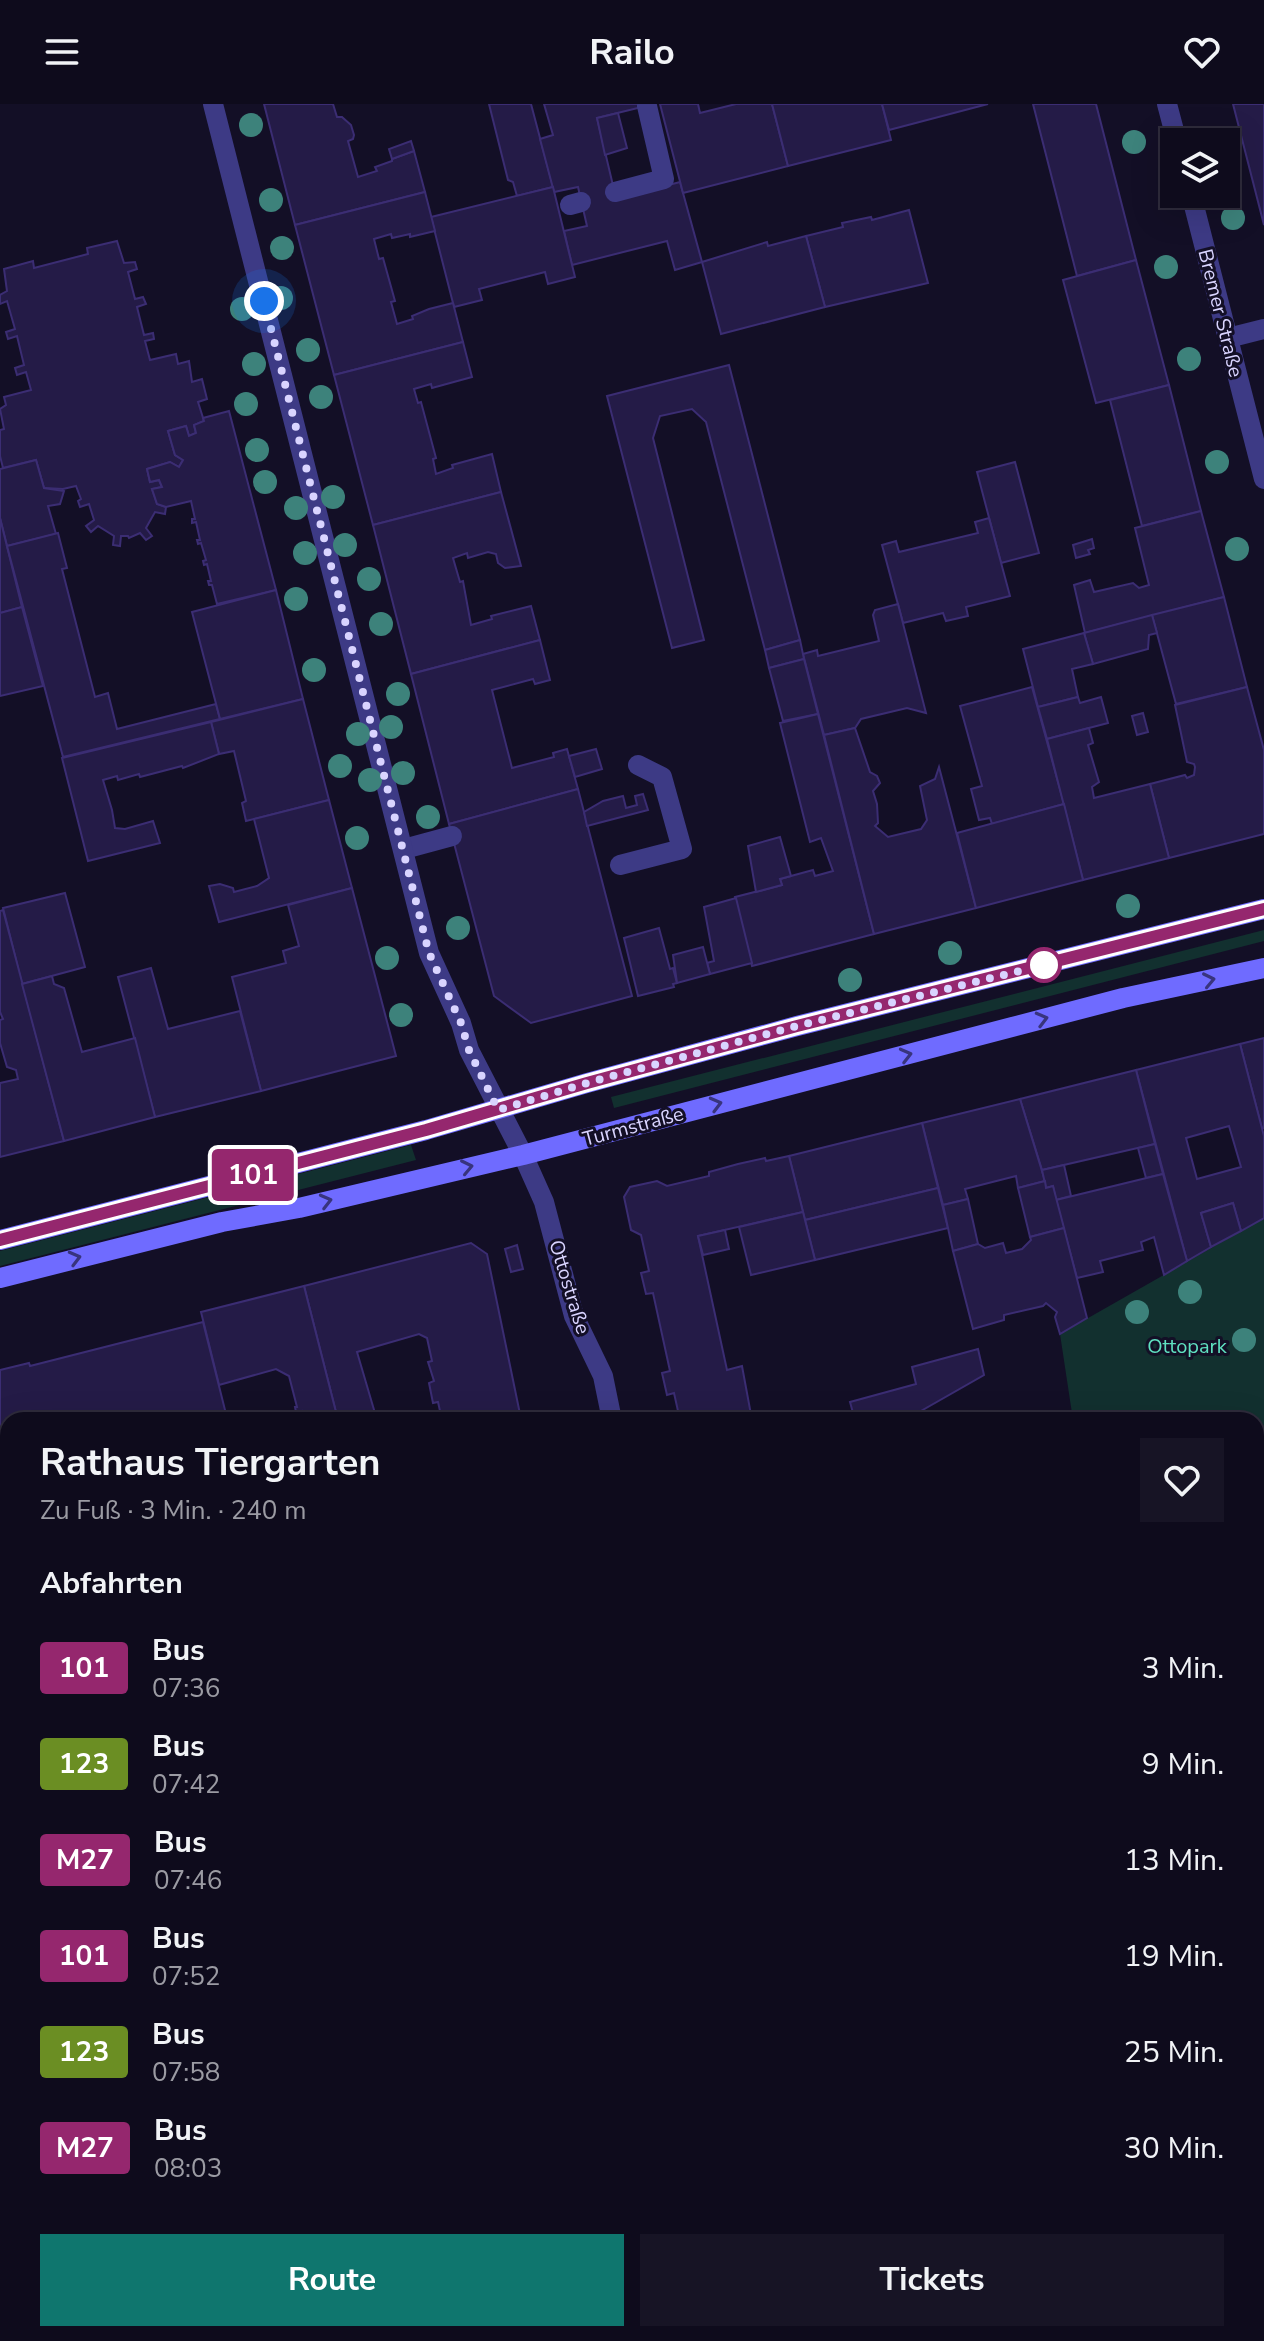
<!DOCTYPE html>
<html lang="de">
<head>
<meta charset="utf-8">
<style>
  :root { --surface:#0e0b1c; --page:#171425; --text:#f1f3f6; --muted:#9b9ba3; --line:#2e2b3b; --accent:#0f766e }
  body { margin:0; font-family:"Nunito Sans",sans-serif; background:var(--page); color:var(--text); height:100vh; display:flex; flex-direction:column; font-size:30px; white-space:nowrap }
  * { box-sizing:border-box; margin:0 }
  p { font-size:26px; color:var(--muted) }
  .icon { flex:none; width:44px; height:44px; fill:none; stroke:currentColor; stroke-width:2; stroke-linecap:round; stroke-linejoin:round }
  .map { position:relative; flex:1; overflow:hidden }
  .details { position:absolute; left:0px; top:1308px; width:1264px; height:930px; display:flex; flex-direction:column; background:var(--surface); border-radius:24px 24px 0 0; box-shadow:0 8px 32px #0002,0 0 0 2px var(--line) }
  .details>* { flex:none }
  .badge { padding:0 16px; border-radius:6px; font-size:28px; line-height:52px }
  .buttons { position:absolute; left:1160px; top:24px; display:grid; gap:16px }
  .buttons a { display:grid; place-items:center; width:80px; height:80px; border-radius:0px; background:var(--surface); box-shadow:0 8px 32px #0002,0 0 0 2px var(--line); font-size:40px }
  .you { position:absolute; width:40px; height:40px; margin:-20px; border:6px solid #fff; border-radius:50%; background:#1a73e8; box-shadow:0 0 0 12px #1a73e833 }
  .map>.badge { position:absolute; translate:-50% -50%; box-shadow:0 0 0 4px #fff }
  h2 { padding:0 40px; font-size:30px; line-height:72px }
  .round { display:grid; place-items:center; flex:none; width:84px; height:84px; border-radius:0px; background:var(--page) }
  .headline { display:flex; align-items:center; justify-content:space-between; height:136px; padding:0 40px }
  h1 { font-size:38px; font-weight:700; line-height:60px }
  .primary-button { display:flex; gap:16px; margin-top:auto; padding:16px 40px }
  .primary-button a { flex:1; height:92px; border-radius:0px; background:var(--accent); color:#fff; font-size:32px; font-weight:700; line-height:92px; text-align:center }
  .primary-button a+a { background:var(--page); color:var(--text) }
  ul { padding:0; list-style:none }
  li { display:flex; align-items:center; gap:24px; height:96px; padding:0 40px }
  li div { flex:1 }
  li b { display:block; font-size:30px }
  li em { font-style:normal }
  li .badge { min-width:88px; font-weight:700; text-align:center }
  header { display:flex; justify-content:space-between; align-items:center; height:104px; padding:0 40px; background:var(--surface); font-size:36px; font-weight:700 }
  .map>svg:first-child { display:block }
  .green { fill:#12302f }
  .building { fill:#241b47; stroke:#3b2d73; stroke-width:2; fill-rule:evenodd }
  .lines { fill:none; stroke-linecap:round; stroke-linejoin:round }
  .service { stroke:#3d3a85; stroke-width:20 }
  .pedestrian { stroke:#3d3a85; stroke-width:20 }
  .minor { stroke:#3d3a85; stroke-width:20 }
  .secondary { stroke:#6f6bff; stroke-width:20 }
  .tree { fill:#3d827b }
  .oneway { stroke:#38347d }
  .line-casing { stroke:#fff; stroke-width:18 }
  .line { stroke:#95276e; stroke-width:12 }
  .walk { stroke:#d9d4ff; stroke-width:8; stroke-dasharray:0 14.4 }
  .stop-dot { fill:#fff; stroke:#95276e; stroke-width:4 }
  .labels { text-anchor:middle; stroke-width:6; stroke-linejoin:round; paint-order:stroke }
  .street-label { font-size:20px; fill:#d9d4ff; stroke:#130f26 }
  .park-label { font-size:20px; fill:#5fe0c0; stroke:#130f26 }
</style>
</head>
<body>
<header><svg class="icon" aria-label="menu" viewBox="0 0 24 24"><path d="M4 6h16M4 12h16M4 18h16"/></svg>Railo<svg class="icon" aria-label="heart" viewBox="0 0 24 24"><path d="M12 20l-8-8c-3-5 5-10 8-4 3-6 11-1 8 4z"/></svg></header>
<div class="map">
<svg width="1264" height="2237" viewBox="0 0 1264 2237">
  <rect width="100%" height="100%" fill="#130f26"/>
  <g class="green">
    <path d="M1264 826V837L614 1004 611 993Z"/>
    <path d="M411 1041 416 1056 0 1162V1147Z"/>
    <path d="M1264 1114V1783L1256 1791V1316H1073L1060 1230Z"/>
  </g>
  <g class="building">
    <path d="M264 0H333L337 13H342L351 21 354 31 353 35 348 37 358 73 377 67 375 63 392 57V55L414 47 425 88 295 121Z"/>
    <path d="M489 0H531L553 83 517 92 513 78 508 76Z"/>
    <path d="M544 0H654L597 14 615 90 620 94 680 78 702 158 675 166 667 137 572 161 564 127 587 122 578 83 554 88 540 35 553 31Z"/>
    <path d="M660 0H698L700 9 736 0H772L788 62 683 89Z"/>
    <path d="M772 0H882L891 36 788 62Z"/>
    <path d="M882 0H988L889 26Z"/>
    <path d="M1033 0H1096L1136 156 1077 172Z"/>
    <path d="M1233 0H1264V121Z"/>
    <path d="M618 9 627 44 605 51 597 14Z"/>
    <path d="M411 37 414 47 392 55 389 45Z"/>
    <path d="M553 83 575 173 548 180 545 168 479 185 482 196 454 203 431 113Z"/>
    <path d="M425 88 435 127 410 133V130L392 134 391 130 374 135 379 155 383 154 395 197 391 198 397 220 413 215 412 212 429 205 453 199 463 238 334 271 295 121Z"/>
    <path d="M909 106 928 179 825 203 806 132 843 123 842 119 871 113 872 116Z"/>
    <path d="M806 132 825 203 721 230 702 158 767 138 768 142Z"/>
    <path d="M117 137 124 159 135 158 137 165 128 168 135 195 143 193 146 200 137 203 144 231 153 229 154 235 145 237 150 256 176 250 178 260 189 257 192 278 202 275 207 295 198 298 204 317 194 321 196 329 189 332 186 322 168 327 175 351 183 356 179 363 170 358 147 365 150 378 159 376 162 383 152 385 157 400 166 403 165 410 155 408 146 424 152 432 146 436 140 429 129 434 128 432H121L120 442 113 441 114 432 98 422 91 428 86 422 94 416 89 400 80 403 78 397 81 395 76 382 63 385 44 384 36 356 3 364 0 352V326L4 325 0 305 6 301 4 293 31 286 26 268 17 271 15 264 24 261 17 232 8 235 6 228 15 225 7 197 0 200V191L7 187 4 165 33 157 34 164 88 150 87 144Z"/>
    <path d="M1136 156 1169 281 1096 299 1063 176Z"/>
    <path d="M463 238 472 273 432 284 431 280 414 285 418 299 421 298 436 354 433 355 436 370 453 364 452 361 492 350 501 388 373 421 334 271Z"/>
    <path d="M729 261 800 536 765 546 706 318 692 305 660 312 653 334 704 536 672 544 607 292Z"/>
    <path d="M1169 281 1201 407 1142 422 1110 296Z"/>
    <path d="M229 307 276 486 217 500 212 481H209L208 477H211L207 460 204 461 203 457 206 456 201 439 198 440 197 436H200L196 418 192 419V415H195L191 397 166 403 157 400 152 385 162 383 159 376 150 378 147 365 170 358 179 363 183 356 175 351 168 327 186 322 189 332 196 329 194 321 204 317 203 314Z"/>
    <path d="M36 356 44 384 64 387 60 400 48 402 56 430 7 442 0 414V365Z"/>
    <path d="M1015 358 1039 449 1001 459 977 368Z"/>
    <path d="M501 388 521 462 505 464 498 459 496 450 488 448 468 454 467 449 453 454 460 478 463 477 471 521 492 515 491 512 531 502 540 536 411 570 373 421Z"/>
    <path d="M1201 407 1224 493 1085 529 1074 481 1090 476 1094 488 1133 479 1139 484 1149 481 1135 424Z"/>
    <path d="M0 414 22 503 0 509Z"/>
    <path d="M989 414 1010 492 966 503 968 512 946 517 943 509 903 519 882 441 896 437 899 448 978 429 975 418Z"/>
    <path d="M58 429 67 464 62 465 95 593 108 589 117 625 216 600 220 615 63 653 7 442Z"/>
    <path d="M1092 435 1094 444 1088 446 1090 450 1076 454 1073 441Z"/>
    <path d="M276 486 303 595 220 615 192 508Z"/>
    <path d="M1224 493 1247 583 1176 600 1152 511Z"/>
    <path d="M898 500 926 609 907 604 861 615 855 624 824 631 803 550 817 546 818 552 879 537 873 511 875 506Z"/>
    <path d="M22 503 43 582 0 592V509Z"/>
    <path d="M1152 511 1157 529 1149 531 1148 545 1093 560 1084 529Z"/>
    <path d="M1084 529 1093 560 1072 565 1078 593 1038 603 1023 545Z"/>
    <path d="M540 536 550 576 535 580 533 575 492 586 512 664 554 653 553 649 567 645 578 685 449 720 411 570Z"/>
    <path d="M800 536 804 555 769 564 765 546Z"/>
    <path d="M804 555 818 610 783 617 769 564Z"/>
    <path d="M1032 583 1064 700 992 720 990 714 979 716 971 685 982 682 960 602Z"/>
    <path d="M1247 583 1264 646V730L1169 754 1150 680 1185 671 1187 674 1194 671 1195 663 1194 660 1187 658 1175 601Z"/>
    <path d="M1078 593 1080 599 1101 593 1108 619 1047 635 1038 603Z"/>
    <path d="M303 595 329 696 246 717 242 699 246 697 234 647 219 650 211 618Z"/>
    <path d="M1143 609 1148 628 1137 631 1132 612Z"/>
    <path d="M818 610 874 830 752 862 735 793 782 781 780 775 813 766 815 772 833 767 821 734 810 738 780 619Z"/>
    <path d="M211 618 219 650 183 664 182 662 140 673 139 670 118 676 117 672 103 676 112 706 115 724 125 725 153 717 160 739 88 757 62 654Z"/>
    <path d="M855 624 870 668 877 672 880 679 873 687 877 700 878 719 875 722 888 733 921 725 927 716 920 682 935 675 939 663 976 804 874 830 824 631Z"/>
    <path d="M1089 624 1093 639 1088 641 1099 678 1092 683 1094 694 1150 680 1169 754 1083 776 1047 635Z"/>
    <path d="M596 645 602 665 575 673 569 652Z"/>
    <path d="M578 685 632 892 531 919 494 892 449 720Z"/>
    <path d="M643 690 648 706 587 722 584 708 603 697 623 692 626 704 637 701 635 692Z"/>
    <path d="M329 696 352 784 219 818 209 782 220 780 233 784 234 788 257 782 269 774 254 715Z"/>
    <path d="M1064 700 1083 776 976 804 957 729Z"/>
    <path d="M780 733 791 772 780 775 782 781 756 788 748 742Z"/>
    <path d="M352 784 396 952 261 987 232 873 286 859 283 847 299 842 288 801Z"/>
    <path d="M65 789 85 863 22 880 3 804Z"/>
    <path d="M736 794 752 859 710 870 707 859 714 857 704 803Z"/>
    <path d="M3 806 64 1037 0 1053V979L18 975 16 966 7 963 0 939V916L3 915 0 908V807Z"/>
    <path d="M659 824 670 865 673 864 677 879 673 880 674 883 638 892 624 834Z"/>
    <path d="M703 843 710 870 677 879 673 851Z"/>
    <path d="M151 864 168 925 240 907 261 987 155 1013 118 873Z"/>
    <path d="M52 872 54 880 64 884 82 948 135 934 155 1013 64 1037 22 880Z"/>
    <path d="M1264 934V1024L1262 1025 1240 940Z"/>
    <path d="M1240 940 1264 1032V1114L1241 1127 1233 1099 1201 1109 1211 1143 1187 1157 1136 966ZM1229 1022 1241 1063 1197 1075 1186 1034Z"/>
    <path d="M1136 966 1155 1040 1042 1066 1020 995Z"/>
    <path d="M1020 995 1045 1077 1018 1084 1016 1072 965 1085 968 1095 943 1101 922 1019Z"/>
    <path d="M922 1019 938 1084 805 1116 789 1052Z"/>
    <path d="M1155 1040 1163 1070 1146 1074 1138 1044Z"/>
    <path d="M789 1052 803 1108 698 1132 727 1266 742 1262 752 1316H680L674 1289 667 1291 662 1269 670 1267 653 1189 646 1190 641 1169 649 1167 641 1131 631 1126 624 1093 630 1083 657 1077 667 1082 709 1072V1068L738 1060 765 1054 766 1057Z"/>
    <path d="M1064 1061 1071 1092 1056 1096 1053 1082 1046 1084 1042 1066Z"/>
    <path d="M1163 1070 1187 1157 1164 1171 1154 1133 1141 1138 1143 1146 1100 1157 1103 1168 1077 1174 1056 1096Z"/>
    <path d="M1045 1077 1046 1084 1053 1082 1064 1124 1030 1133 1018 1084Z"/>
    <path d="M938 1084 948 1124 815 1156 805 1116Z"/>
    <path d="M968 1095 978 1140 953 1147 943 1101Z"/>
    <path d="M1233 1099 1241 1127 1211 1143 1201 1109Z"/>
    <path d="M803 1108 815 1156 751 1171 739 1123Z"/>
    <path d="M1064 1124 1087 1214 1060 1230 1055 1213 1057 1208 1046 1199 1043 1202 1004 1211V1216L973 1225 953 1147 978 1140 985 1144 1003 1139 1006 1149 1022 1145 1031 1136 1030 1133Z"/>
    <path d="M725 1126 729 1145 703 1151 698 1132Z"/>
    <path d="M471 1139 487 1150 520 1310 492 1316H442L438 1298 433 1299 429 1279 434 1277 428 1258 432 1257 427 1234 419 1230 357 1248 377 1316H338L304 1182Z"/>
    <path d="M517 1141 523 1165 511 1168 505 1145Z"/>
    <path d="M304 1182 338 1316H305L302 1307 296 1308 295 1303H297L289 1272 276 1265 219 1281 201 1208Z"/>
    <path d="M203 1218 226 1310 204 1316H8V1377L0 1379V1266L29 1259 30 1262Z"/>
    <path d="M978 1245 984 1271 905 1316H855L850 1298 916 1280 912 1263Z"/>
    <path d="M8 1763V1838L0 1841V1778L7 1776 3 1764Z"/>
    <path d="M0 1955 2 1960 8 1958V2041L0 2044Z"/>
    <path d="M8 2158V2230H48L49 2236 0 2237V2161Z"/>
    <path d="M1256 2185 1264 2194V2205L1256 2212Z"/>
    <path d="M1264 2205V2237H1226L1235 2230H1256V2212Z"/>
    <path d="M153 2230H222L214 2232 215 2237H155Z"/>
    <path d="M241 2230H277L278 2236 242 2237Z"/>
    <path d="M672 2230H714L716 2237 643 2236Z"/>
    <path d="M1139 2230H1235L1226 2237H1130Z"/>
  </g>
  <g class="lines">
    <g class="service">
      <path d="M615 88 664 75 647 2"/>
      <path d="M570 101 581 98"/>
      <path d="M404 745 452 732"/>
      <path d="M620 761 682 745 662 673 638 661"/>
    </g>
    <path class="pedestrian" d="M1228 234 1264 225"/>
    <g class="minor">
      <path d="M213 0 429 849 461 919 469 946 523 1051 544 1098 574 1212 603 1272 612 1316"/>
      <path d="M1167 0 1177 38"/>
      <path d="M1191 90 1264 375"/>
      <path d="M1256 1925 1264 1943"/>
      <path d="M0 2111 8 2108"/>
      <path d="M804 2230 806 2237"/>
    </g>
    <g class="secondary">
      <path d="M0 1136 426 1026 587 979 797 922 1264 805"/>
      <path d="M0 1174 222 1118 299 1104 523 1051 1123 894 1264 864"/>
      <path d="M1256 1881 1264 1872"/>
      <path d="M1256 2008 1264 2000"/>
      <path d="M895 2237 901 2230"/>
      <path d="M1018 2237 1027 2230"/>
    </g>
  </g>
  <g class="tree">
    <circle cx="251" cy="21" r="12"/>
    <circle cx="1134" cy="38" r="12"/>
    <circle cx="271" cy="96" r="12"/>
    <circle cx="1233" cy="114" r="12"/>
    <circle cx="282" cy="144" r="12"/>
    <circle cx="1166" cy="163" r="12"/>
    <circle cx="281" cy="194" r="12"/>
    <circle cx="242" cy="205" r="12"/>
    <circle cx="308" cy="246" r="12"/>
    <circle cx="1189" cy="255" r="12"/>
    <circle cx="254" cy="260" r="12"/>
    <circle cx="321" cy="293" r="12"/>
    <circle cx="246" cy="300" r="12"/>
    <circle cx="257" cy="346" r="12"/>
    <circle cx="1217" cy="358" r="12"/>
    <circle cx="265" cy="378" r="12"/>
    <circle cx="333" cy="393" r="12"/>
    <circle cx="296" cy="404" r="12"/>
    <circle cx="345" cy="441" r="12"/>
    <circle cx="1237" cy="445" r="12"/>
    <circle cx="305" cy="449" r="12"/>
    <circle cx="369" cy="475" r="12"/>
    <circle cx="296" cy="495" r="12"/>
    <circle cx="381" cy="520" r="12"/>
    <circle cx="314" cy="566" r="12"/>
    <circle cx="398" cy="590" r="12"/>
    <circle cx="391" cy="623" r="12"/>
    <circle cx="358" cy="630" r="12"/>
    <circle cx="340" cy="662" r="12"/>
    <circle cx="403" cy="669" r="12"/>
    <circle cx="370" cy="676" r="12"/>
    <circle cx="428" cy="713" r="12"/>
    <circle cx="357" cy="734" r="12"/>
    <circle cx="1128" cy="802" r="12"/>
    <circle cx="458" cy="824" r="12"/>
    <circle cx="950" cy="849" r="12"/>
    <circle cx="387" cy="854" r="12"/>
    <circle cx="850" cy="876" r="12"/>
    <circle cx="401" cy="911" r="12"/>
    <circle cx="1190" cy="1188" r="12"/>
    <circle cx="1137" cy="1208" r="12"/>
    <circle cx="1244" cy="1236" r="12"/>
  </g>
  <defs><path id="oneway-chevron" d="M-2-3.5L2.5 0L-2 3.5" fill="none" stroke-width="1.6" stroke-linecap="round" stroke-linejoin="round" transform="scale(2)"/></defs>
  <g class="oneway">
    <use href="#oneway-chevron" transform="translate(1209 876) rotate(-12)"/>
    <use href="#oneway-chevron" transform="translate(1042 915) rotate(-15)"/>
    <use href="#oneway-chevron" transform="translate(906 951) rotate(-14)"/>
    <use href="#oneway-chevron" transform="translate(716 1000) rotate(-15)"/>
    <use href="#oneway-chevron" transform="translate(467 1063) rotate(-12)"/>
    <use href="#oneway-chevron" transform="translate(326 1097) rotate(-14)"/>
    <use href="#oneway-chevron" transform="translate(75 1154) rotate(-15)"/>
  </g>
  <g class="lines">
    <g class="line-casing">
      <path id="line" d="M0 1136 426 1026 587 979 797 922 1264 805"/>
    </g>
    <use href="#line" class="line"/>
    <path class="walk" d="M264 197 429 849 461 919 469 946 498 1006 587 979 797 922 1044 861"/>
  </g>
  <circle class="stop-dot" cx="1044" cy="861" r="16"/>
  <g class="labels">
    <g class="street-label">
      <text transform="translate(1221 209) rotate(76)" y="7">Bremer Straße</text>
      <text transform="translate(633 1022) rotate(-15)" y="7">Turmstraße</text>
      <text transform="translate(570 1183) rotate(73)" y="7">Ottostraße</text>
    </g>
    <g class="park-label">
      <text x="1187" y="1249">Ottopark</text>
    </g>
  </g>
</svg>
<div class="buttons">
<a><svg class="icon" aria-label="layers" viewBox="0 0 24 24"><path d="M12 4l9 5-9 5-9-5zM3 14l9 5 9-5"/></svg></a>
</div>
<div class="you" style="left:264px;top:197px"></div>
<b class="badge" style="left:253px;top:1071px;background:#95276e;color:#fff">101</b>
<section class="details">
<div class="headline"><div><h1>Rathaus Tiergarten</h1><p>Zu Fuß · 3 Min. · 240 m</p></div><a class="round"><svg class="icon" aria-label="heart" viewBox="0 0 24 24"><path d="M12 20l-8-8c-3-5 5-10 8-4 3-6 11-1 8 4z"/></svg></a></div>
<h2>Abfahrten</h2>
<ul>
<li><span class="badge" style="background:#95276e;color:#fff">101</span><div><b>Bus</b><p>07:36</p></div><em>3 Min.</em></li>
<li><span class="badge" style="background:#6b8e23;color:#fff">123</span><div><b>Bus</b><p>07:42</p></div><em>9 Min.</em></li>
<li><span class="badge" style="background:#95276e;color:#fff">M27</span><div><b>Bus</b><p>07:46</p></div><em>13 Min.</em></li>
<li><span class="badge" style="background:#95276e;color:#fff">101</span><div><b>Bus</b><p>07:52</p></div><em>19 Min.</em></li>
<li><span class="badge" style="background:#6b8e23;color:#fff">123</span><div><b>Bus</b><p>07:58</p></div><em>25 Min.</em></li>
<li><span class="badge" style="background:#95276e;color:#fff">M27</span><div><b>Bus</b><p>08:03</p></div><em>30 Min.</em></li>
</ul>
<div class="primary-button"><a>Route</a><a>Tickets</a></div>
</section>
</div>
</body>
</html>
